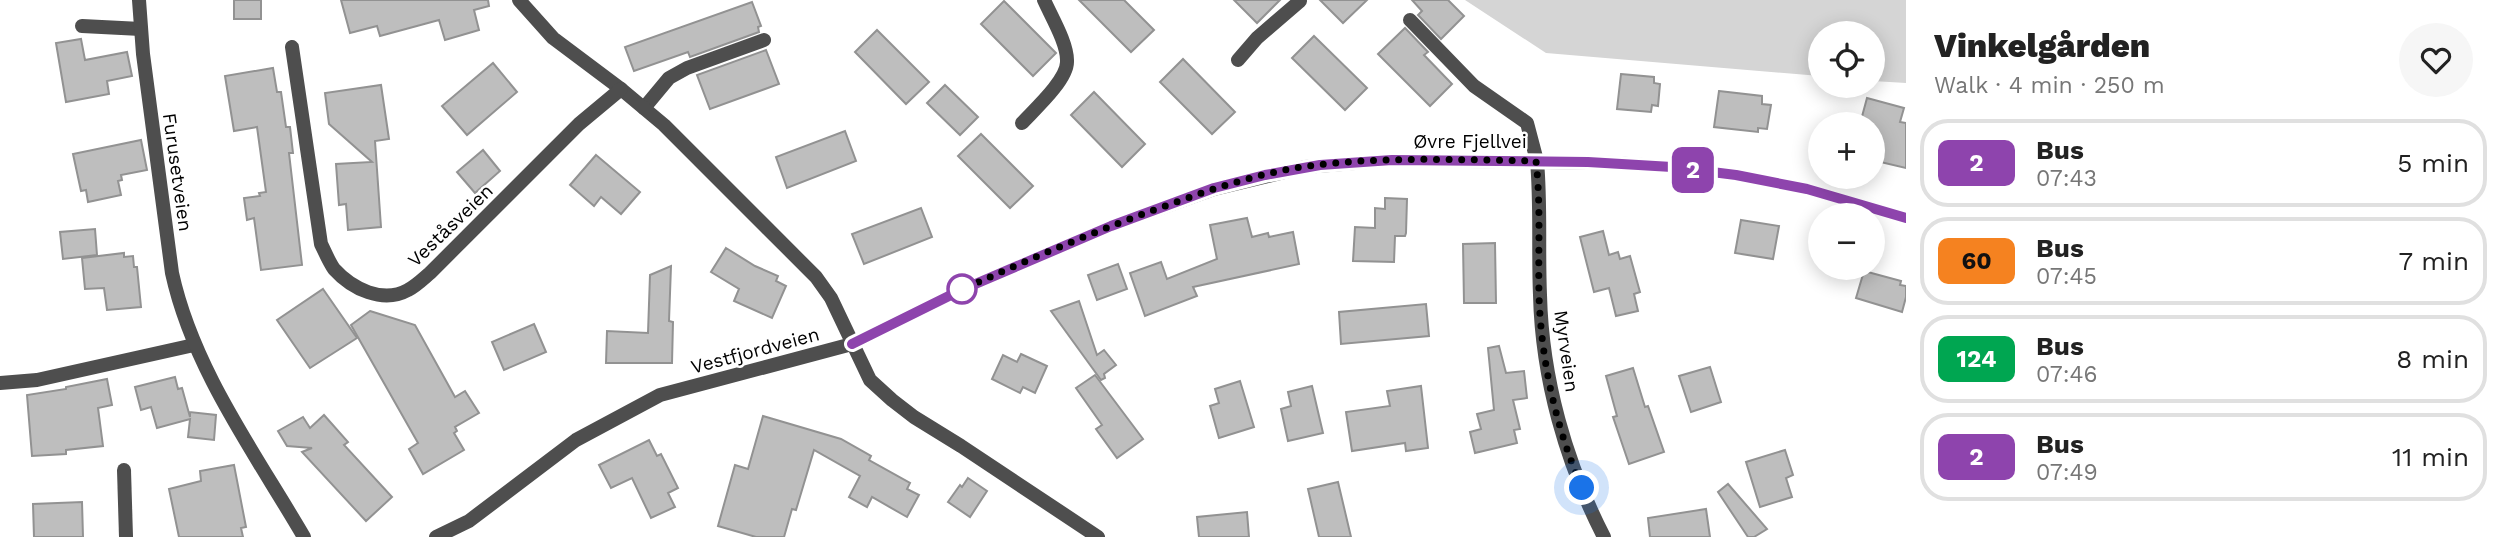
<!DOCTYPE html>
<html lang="en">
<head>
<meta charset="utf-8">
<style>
  :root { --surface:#fff; --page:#f6f6f6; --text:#222; --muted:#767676; --line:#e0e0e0 }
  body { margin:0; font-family:"Work Sans",sans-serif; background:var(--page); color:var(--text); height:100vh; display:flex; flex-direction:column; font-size:26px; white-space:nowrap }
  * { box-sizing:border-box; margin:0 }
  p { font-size:23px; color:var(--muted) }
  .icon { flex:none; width:38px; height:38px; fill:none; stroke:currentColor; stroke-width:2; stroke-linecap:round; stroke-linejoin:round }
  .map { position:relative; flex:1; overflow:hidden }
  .panel { display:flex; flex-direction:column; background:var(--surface); width:595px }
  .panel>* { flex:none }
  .badge { padding:0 14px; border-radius:10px; font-size:24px; line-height:46px }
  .controls { position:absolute; left:1808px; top:21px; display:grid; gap:14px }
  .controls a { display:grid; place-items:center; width:77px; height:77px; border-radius:50%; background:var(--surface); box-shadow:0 4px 18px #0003; font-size:35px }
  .you { position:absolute; width:35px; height:35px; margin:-18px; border:5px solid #fff; border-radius:50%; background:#1a73e8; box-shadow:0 0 0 10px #1a73e833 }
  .map>.badge { position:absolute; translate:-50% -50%; box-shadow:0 0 0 4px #fff }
  .round { display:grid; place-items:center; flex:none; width:74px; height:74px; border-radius:37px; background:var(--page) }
  .headline { display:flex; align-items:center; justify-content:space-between; height:119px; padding:0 28px }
  h1 { font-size:33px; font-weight:800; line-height:52px }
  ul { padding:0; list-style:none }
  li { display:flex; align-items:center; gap:21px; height:88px; margin:0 14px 10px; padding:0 14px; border:4px solid var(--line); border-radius:28px }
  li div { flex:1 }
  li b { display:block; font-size:26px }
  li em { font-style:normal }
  li .badge { min-width:77px; font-weight:700; text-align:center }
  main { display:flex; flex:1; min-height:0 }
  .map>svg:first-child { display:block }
  .green { fill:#d5d5d5 }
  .building { fill:#bebebe; stroke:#929292; stroke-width:2 }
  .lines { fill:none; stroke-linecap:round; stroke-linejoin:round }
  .service { stroke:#4e4e4e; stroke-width:14 }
  .minor { stroke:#4e4e4e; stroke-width:14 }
  .line-casing { stroke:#fff; stroke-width:16 }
  .line { stroke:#8e44ad; stroke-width:10 }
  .walk { stroke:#000; stroke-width:7; stroke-dasharray:0 12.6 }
  .stop-dot { fill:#fff; stroke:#8e44ad; stroke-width:3.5 }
  .labels { text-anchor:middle; stroke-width:5; stroke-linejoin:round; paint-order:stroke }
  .street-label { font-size:19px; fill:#000; stroke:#fff }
</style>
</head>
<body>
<main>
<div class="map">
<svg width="1906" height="537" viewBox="0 0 1906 537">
  <rect width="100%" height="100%" fill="#fff"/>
  <path class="green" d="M1465 0H1906V83L1873 81 1872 33H1820V76L1546 53Z"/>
  <g class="building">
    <rect x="234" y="0" width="27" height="19"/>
    <path d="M341 0H488L489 6 474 10 479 30 445 40 439 20 380 36 377 26 350 33Z"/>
    <path d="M1079 0H1124L1154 30 1131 52Z"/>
    <path d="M1234 0H1280L1257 23Z"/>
    <path d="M1320 0H1367L1343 23Z"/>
    <path d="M1412 0H1448L1464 16 1441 39 1418 15 1422 11Z"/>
    <path d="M1004 1 1056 53 1033 76 981 24Z"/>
    <path d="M752 2 761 26 758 27 759 32 690 57 688 52 634 71 625 47Z"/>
    <path d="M1405 28 1428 52 1424 55 1452 84 1430 106 1378 54Z"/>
    <path d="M877 30 929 82 906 104 855 52Z"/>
    <path d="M1314 36 1367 88 1345 110 1292 58Z"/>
    <path d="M81 39 85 60 127 52 132 76 107 81 109 94 66 102 56 43Z"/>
    <path d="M766 50 779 84 710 109 697 75Z"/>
    <path d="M1183 59 1235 112 1212 134 1160 82Z"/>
    <path d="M493 63 517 92 467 135 442 106Z"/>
    <path d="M273 68 277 92H281L286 127H290L293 153H289L302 265 261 270 254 218 247 220 244 198 260 196 259 193 266 192 257 127 234 131 225 76Z"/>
    <path d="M1621 74 1654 77V83L1660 84 1658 106 1652 105 1651 112 1617 109Z"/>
    <path d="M381 85 389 139 375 141 381 227 348 230 346 204 339 205 336 164 372 162 329 124 325 93Z"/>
    <path d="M945 85 978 117 960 135 927 103Z"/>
    <path d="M1719 91 1762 96V104L1771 105 1767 129 1758 128V132L1714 127Z"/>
    <path d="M1094 92 1145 144 1122 167 1071 115Z"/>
    <path d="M1867 98 1904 108 1900 122 1906 123V168L1872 160 1878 134 1872 132V124H1860Z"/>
    <path d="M845 131 856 161 787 188 776 157Z"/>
    <path d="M981 134 1033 186 1010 208 958 156Z"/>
    <path d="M141 140 147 170 121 175 122 180 118 181 121 195 88 202 86 190 81 191 73 154Z"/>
    <path d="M483 150 500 171 475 193 457 172Z"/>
    <path d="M596 155 640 192 621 214 601 197 594 206 570 185Z"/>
    <path d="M1385 198 1407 199 1406 233 1405 236H1395L1394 262 1353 261 1355 227 1375 228V208L1385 209Z"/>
    <path d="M921 208 932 237 864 264 852 234Z"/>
    <path d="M1247 218 1252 237 1268 233 1269 237 1293 232 1299 264 1193 287 1197 296 1145 316 1130 273 1161 262 1167 279 1217 259 1210 225Z"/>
    <path d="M1741 220 1779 226 1773 259 1735 253Z"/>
    <path d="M95 229 97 255 63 259 60 232Z"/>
    <path d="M1603 231 1609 255 1618 252 1620 259 1630 256 1640 292 1634 294 1638 311 1616 316 1609 288 1594 292 1580 237Z"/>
    <path d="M1495 243 1496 303H1464L1463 244Z"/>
    <path d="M726 248 755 266 778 276 776 281 786 286 772 318 734 301 739 289 711 272Z"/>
    <path d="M124 253V257L133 256 134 267H137L141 307 107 310 104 288 85 289 82 258Z"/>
    <path d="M1118 264 1127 289 1097 300 1088 275Z"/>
    <path d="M671 266 669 321 673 322 672 363H606L607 331 648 333 650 275Z"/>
    <path d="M1864 271 1901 281 1900 285 1906 286V297L1902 312 1856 298Z"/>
    <path d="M323 289 357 338 310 368 277 320Z"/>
    <path d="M1079 301 1097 355 1104 350 1116 365 1104 374 1105 378 1101 380 1051 311Z"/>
    <path d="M1426 304 1429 336 1341 344 1339 312Z"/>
    <path d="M370 311 415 325 455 397 465 391 479 413 455 427 457 431 454 433 464 450 423 474 409 449 418 443 351 325Z"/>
    <path d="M534 324 546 352 504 370 492 342Z"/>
    <path d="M1499 346 1506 373 1524 371 1527 398 1513 400 1520 429 1514 430 1517 443 1475 453 1470 432 1481 429 1477 414 1494 410 1488 348Z"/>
    <path d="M1021 354 1047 366 1035 393 1023 387 1020 393 992 379 1003 355 1017 362Z"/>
    <path d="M1710 367 1721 402 1691 412 1679 376Z"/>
    <path d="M1633 368 1645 407 1648 406 1664 452 1629 464 1613 417 1617 416 1606 376Z"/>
    <path d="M1095 375 1143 439 1117 458 1096 429 1102 425 1076 388Z"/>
    <path d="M175 377 178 389 182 388 190 417V412L216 415 214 440 188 437 190 419 157 428 151 407 141 410 135 387Z"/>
    <path d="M107 379 112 405 98 408 103 446 66 450V454L32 456 27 395 66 389V387Z"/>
    <path d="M1240 381 1254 427 1219 438 1210 406 1219 403 1215 389Z"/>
    <path d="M1312 386 1323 433 1288 441 1281 409 1291 406 1288 392Z"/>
    <path d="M1421 386 1428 448 1406 451 1405 443 1352 451 1346 412 1390 406 1387 391Z"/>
    <path d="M324 415 348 442 344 445 392 497 366 521 302 452 312 448 287 446 278 431 303 417 310 428Z"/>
    <path d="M763 416 841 439 871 456 869 460 910 483 907 489 919 495 907 517 872 497 867 507 849 497 860 476 814 450 796 510 792 509 784 537H756L718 526 735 465 748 469Z"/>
    <path d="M649 440 657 456 661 454 678 488 668 493 675 507 651 518 632 478 611 488 599 465Z"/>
    <path d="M1785 450 1793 475 1786 478 1792 497 1760 507 1746 462Z"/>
    <path d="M234 465 246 527 241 528 243 537H179L169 489 201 481 200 471Z"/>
    <path d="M968 478 987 491 970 517 948 502 960 485 962 487Z"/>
    <path d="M1338 482 1351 537H1319L1308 489Z"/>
    <path d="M1728 484 1767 529 1754 537H1748L1718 492Z"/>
    <path d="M82 502 83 537H34L33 504Z"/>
    <path d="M1706 509 1710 537H1650L1648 518Z"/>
    <path d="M1247 512 1249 537H1199L1197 517Z"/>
  </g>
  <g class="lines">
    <g class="service">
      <path d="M1410 20 1474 86 1527 123 1537 161"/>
      <path d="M82 26 141 29"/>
      <path d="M1238 60 1257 38 1300 1"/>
      <path d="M644 108 669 78 687 68 764 40"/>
      <path d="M1022 123C1035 109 1067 80 1067 62 1068 44 1051 16 1044 0"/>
      <path d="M0 383 37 380 194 345"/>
      <path d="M124 470 126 537"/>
    </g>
    <g class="minor">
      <path d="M139 0 143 54 172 273C193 369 255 453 304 537"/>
      <path d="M519 0 553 38 621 89 664 125 816 277 831 298 870 380 892 400 914 417 961 446 1098 537"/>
      <path d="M292 47 321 244C325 252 329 262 334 269 352 289 383 304 408 290 416 286 423 279 430 273L579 124 621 89"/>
      <path d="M1537 161C1541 206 1538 250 1540 295 1542 379 1566 463 1604 537"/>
      <path d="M436 537 469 521 576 440 660 395 852 344 959 291 1111 226 1214 189 1305 167 1392 160 1613 163 1672 167 1736 175 1807 189 1906 218"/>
    </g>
  </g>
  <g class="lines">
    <g class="line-casing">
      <path id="line" d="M852 344 959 291 1111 226 1214 188 1265 175 1320 165 1392 160 1588 162 1672 167 1736 175 1807 189 1906 218"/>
    </g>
    <use href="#line" class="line"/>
    <path class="walk" d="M962 289 959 291C1027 260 1095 231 1165 206 1212 189 1259 173 1308 166 1384 156 1461 160 1536 161 1541 206 1538 250 1539 295 1541 360 1556 428 1582 488"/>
  </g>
  <circle class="stop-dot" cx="962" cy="289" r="14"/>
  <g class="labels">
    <g class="street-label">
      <text x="1470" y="148">Øvre Fjellvei</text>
      <text transform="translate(178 172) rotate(82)" y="7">Furusetveien</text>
      <text transform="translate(450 225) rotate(-44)" y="7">Veståsveien</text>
      <text transform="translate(755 350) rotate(-15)" y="7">Vestfjordveien</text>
      <text transform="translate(1567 351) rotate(82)" y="7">Myrveien</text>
    </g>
  </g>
</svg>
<div class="controls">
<a><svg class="icon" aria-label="locate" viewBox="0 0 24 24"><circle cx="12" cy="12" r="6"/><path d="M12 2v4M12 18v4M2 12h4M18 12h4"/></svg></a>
<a>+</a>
<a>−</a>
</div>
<div class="you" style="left:1582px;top:488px"></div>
<b class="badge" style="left:1693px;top:170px;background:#8e44ad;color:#fff">2</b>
</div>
<section class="panel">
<div class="headline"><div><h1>Vinkelgården</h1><p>Walk · 4 min · 250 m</p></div><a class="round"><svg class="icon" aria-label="heart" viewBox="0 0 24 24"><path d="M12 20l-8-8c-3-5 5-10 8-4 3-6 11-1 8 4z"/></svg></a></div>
<ul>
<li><span class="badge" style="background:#8e44ad;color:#fff">2</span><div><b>Bus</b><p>07:43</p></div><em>5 min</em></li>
<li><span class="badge" style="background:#f58220;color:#111">60</span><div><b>Bus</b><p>07:45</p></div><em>7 min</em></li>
<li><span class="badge" style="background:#00a651;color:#fff">124</span><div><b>Bus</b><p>07:46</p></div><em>8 min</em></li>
<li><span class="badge" style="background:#8e44ad;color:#fff">2</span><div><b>Bus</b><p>07:49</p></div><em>11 min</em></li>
</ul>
</section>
</main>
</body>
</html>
